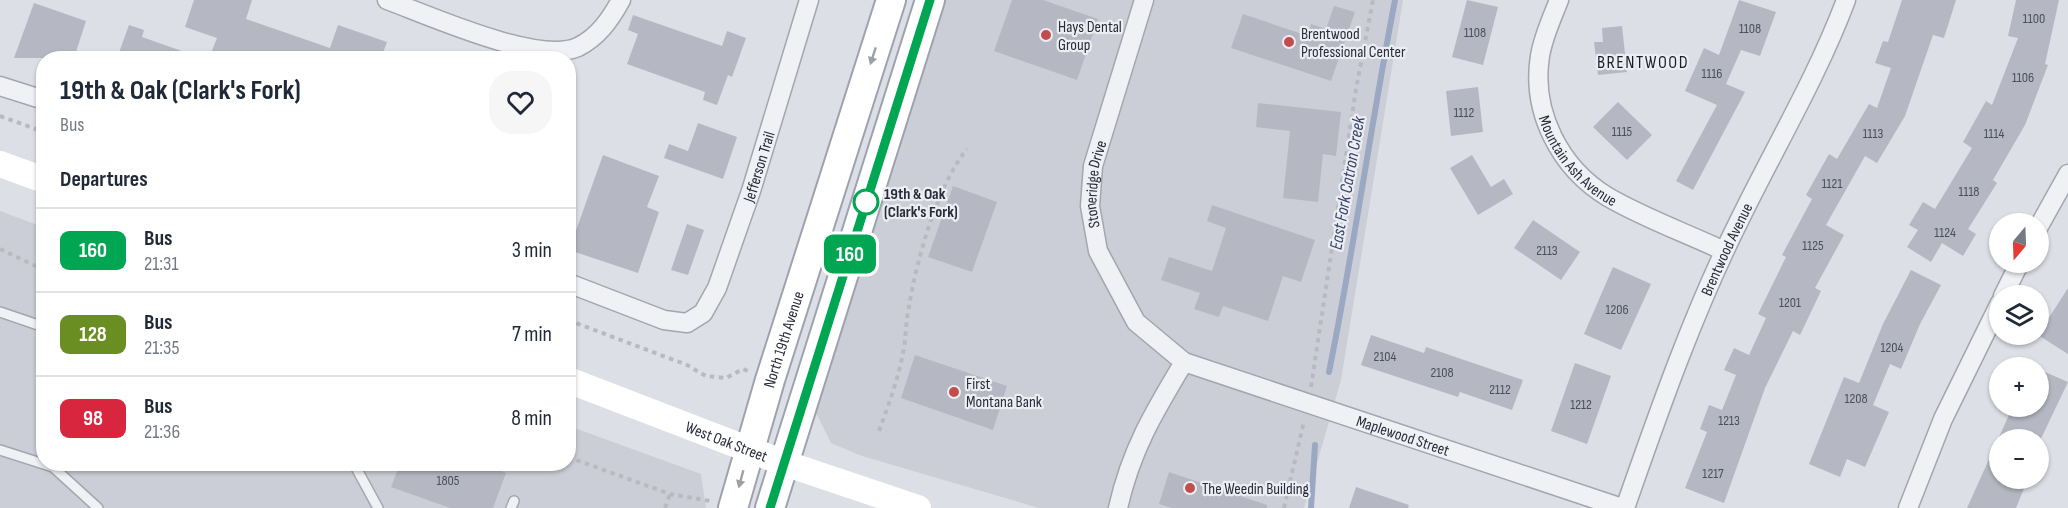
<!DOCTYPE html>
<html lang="en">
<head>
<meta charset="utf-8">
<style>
  :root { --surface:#fff; --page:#f6f6f7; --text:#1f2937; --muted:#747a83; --line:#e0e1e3 }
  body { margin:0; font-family:"Sofia Sans Condensed",sans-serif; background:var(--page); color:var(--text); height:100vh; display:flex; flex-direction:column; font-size:22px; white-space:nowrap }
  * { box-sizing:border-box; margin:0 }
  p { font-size:20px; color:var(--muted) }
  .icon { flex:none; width:33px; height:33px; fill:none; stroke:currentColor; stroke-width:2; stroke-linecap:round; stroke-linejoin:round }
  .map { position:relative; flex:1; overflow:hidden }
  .sheet { position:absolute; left:36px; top:51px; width:540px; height:420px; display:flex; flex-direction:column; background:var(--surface); border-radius:24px; box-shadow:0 2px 4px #0004 }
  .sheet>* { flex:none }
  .badge { padding:0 12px; border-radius:9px; font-size:21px; line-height:39px }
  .needle { width:39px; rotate:199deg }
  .buttons { position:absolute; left:1989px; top:213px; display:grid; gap:12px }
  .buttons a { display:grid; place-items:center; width:60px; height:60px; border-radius:50%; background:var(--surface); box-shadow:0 2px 4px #0004; font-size:30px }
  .map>.badge { position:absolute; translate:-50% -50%; box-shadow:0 0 0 3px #fff }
  h2 { padding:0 24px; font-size:22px; line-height:54px }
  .round { display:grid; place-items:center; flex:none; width:63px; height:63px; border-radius:24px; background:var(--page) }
  .summary { display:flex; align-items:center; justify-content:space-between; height:102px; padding:0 24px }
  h1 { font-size:28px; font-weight:700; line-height:45px }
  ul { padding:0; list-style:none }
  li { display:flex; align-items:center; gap:18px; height:84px; padding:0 24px; border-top:2px solid var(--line) }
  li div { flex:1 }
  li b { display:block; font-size:22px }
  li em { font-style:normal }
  li .badge { min-width:66px; font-weight:700; text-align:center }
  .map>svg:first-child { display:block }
  .built { fill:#ccced7 }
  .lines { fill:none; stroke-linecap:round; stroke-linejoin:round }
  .stream { stroke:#9ba8c3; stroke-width:6 }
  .building { fill:#b5b8c2 }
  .service-casing { stroke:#a3a6af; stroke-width:12 }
  .minor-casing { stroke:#a3a6af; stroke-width:21 }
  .primary-casing { stroke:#9ea2b0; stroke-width:32 }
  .path { stroke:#b8bac1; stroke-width:4; stroke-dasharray:4.5 4.5; stroke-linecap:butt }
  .service { stroke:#f0f1f5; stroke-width:9 }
  .minor { stroke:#f0f1f5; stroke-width:18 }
  .secondary { stroke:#fff; stroke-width:26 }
  .primary { stroke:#fff; stroke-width:28 }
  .oneway { fill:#9ea0a7 }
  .line-casing { stroke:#fff; stroke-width:14 }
  .line { stroke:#00a651; stroke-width:9 }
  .poi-dot { fill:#c14e4c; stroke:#edeef4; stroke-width:2 }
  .stop-dot { fill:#fff; stroke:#00a651; stroke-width:3 }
  .labels { text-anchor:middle; stroke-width:4.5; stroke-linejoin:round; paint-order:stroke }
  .number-label { font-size:14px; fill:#4b4f5d }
  .poi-label { font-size:16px; fill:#282c3b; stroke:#edeef4; text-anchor:start }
  .street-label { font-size:16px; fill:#282c3b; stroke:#edeef4 }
  .stop-label { font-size:16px; font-weight:bold; fill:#282c3b; stroke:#edeef4; text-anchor:start }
  .neighbourhood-label { font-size:18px; letter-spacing:1.5px; fill:#1b1d2c; stroke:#edeef4 }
  .water-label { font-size:18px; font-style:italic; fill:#36456b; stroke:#edeef4 }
</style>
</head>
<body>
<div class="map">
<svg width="2068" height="508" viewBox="0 0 2068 508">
  <rect width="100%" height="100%" fill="#dddfe6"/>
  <g class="built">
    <path d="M941 0H1403L1341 380 1304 508H1039L862 456 831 443 813 407Z"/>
    <path d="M0 211 43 227 44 464H568L569 426 701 474 706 508H0Z"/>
  </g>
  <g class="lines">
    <g class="stream">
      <path d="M1329 372C1354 249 1371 124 1395 0"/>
      <path d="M1311 508 1315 445"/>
    </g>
  </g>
  <g class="building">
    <path d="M194 0H252L246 19 330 48 338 25 387 42 381 58H209L217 38 185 27Z"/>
    <path d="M1012 0H1043L1098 19 1077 80 994 51Z"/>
    <path d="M1467 0 1498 7 1483 65 1452 57Z"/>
    <path d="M1739 0 1776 12 1760 56 1741 50 1726 84 1745 92 1693 190 1676 181 1717 105 1685 91 1704 48 1719 55Z"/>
    <path d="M1902 0H1956L1944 38 1933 35 1905 116 1877 163 1865 156 1826 225 1844 235 1815 288 1821 291 1800 335 1793 331 1765 388 1724 503 1685 488 1707 432 1700 429 1709 405 1722 410 1736 375 1724 370 1734 348 1749 355 1766 318 1758 314 1786 257 1782 255 1812 199 1806 195 1829 154 1837 159 1869 104 1877 108 1891 68 1875 63 1883 41 1888 42Z"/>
    <path d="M2016 0H2059L2045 64 2048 65 2025 125 1993 180 1997 183 1968 229 1976 234 1963 256 1942 243 1931 262 1907 247 1918 230 1909 225 1923 202 1935 209 1972 148 1963 142 1986 101 1992 105 2018 38 2008 36Z"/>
    <path d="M34 3 86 21 74 58H14Z"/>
    <path d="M1334 6 1355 12 1331 81 1231 48 1243 14 1308 36 1311 24 1326 29Z"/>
    <path d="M633 15 722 46 727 31 746 38 732 77 728 75 717 105 703 100 705 92 627 64 638 34 628 30Z"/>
    <path d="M129 25 144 30 142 37 196 56 195 58H117Z"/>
    <path d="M1622 26 1627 72 1598 75 1594 42H1603L1602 28Z"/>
    <path d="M1478 87 1483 132 1451 136 1446 91Z"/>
    <path d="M1618 102 1652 135 1627 160 1593 127Z"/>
    <path d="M1258 103 1341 112 1336 156 1323 154 1318 202 1283 198 1290 131 1256 127Z"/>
    <path d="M698 123 737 137 723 179 664 158 669 144 688 151Z"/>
    <path d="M603 155 659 176 647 207 659 212 638 273 569 250Z"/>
    <path d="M1472 155 1491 187 1504 179 1513 194 1478 215 1450 168Z"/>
    <path d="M953 186 997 202 972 272 928 257Z"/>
    <path d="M1212 205 1315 240 1301 282 1283 276 1268 321 1223 306 1219 317 1194 309 1200 293 1161 280 1169 257 1212 271 1226 228 1207 221Z"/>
    <path d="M1533 220 1580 252 1561 280 1514 248Z"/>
    <path d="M687 224 704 230 688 275 671 270Z"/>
    <path d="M1613 267 1651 284 1621 350 1584 334Z"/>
    <path d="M1911 270 1941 285 1920 324 1901 369 1890 364 1873 405 1889 412 1865 467 1847 459 1840 477 1809 464 1844 377 1859 383 1883 324Z"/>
    <path d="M2068 288V354L2038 335Z"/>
    <path d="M1371 335 1424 353 1426 347 1523 380 1512 410 1460 392 1458 397 1361 365Z"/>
    <path d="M915 355 1007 386 993 430 901 398Z"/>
    <path d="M1575 363 1611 376 1587 444 1551 431Z"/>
    <path d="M2038 369 2068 382 2038 445V440H2000V478H2007L2025 486 2016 508H1967L2013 406H2038Z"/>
    <path d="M400 464H480L506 473 493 508H450L391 487Z"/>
    <path d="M1169 472 1267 505V508H1172L1159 504Z"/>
    <path d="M1356 487 1409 505 1408 508H1349Z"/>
  </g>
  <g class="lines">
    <g class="service-casing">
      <g id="service">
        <path d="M0 312 44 327"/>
        <path d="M0 450 53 467 98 508"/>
        <path d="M354 464 378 508"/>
        <path d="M511 508 514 501"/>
      </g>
    </g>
    <g class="minor-casing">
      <g id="minor">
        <path d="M387 0C428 15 538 65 578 47 598 37 610 20 621 0"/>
        <path id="s1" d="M1559 0C1552 18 1543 37 1540 56 1531 112 1560 168 1608 197 1644 218 1686 233 1724 251"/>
        <path d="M0 86 44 100"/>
        <path d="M2038 228 2068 174"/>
        <path id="s2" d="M568 283 664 320 687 323 703 313 717 288 751 191 809 0"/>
        <path d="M2003 296 2020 262"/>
        <path id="s3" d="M1184 362 1622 508"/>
        <path id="s4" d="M1118 508C1131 450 1154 412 1184 362L1136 322 1098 251 1090 206 1093 166 1144 0"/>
        <path id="s5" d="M1625 508C1659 411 1693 313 1739 221 1775 147 1817 77 1846 0"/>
        <path d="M1908 508 1943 419 2000 303"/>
      </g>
    </g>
    <g class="primary-casing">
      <g id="primary">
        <path id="s7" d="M733 508 770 380 891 0"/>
        <path d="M770 508 930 0"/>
      </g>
    </g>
    <g class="path">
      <path d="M0 116 44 132"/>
      <path d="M0 249 44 270"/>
      <path d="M568 320 687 365 706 376 726 378 743 369 750 372"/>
      <path d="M1311 387 1356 89 1373 0"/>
      <path d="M879 431C889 404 899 376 904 348 906 334 906 320 909 307 916 261 938 184 967 149"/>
      <path d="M568 457 670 494 710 501"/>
      <path d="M665 508 670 494"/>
      <path d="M1284 508 1304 421"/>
    </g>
    <use href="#service" class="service"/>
    <use href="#minor" class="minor"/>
    <g class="secondary">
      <path d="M0 164 44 180"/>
      <path id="s6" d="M568 380 784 463 918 508"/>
    </g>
    <use href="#primary" class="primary"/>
  </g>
  <defs><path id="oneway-solid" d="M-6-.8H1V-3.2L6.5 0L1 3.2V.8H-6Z" transform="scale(1.5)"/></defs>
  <g class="oneway">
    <use href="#oneway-solid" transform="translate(873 56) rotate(108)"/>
    <use href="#oneway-solid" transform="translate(741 479) rotate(105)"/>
  </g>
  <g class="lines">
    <g class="line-casing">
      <path id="line" d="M770 508 930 0"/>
    </g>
    <use href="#line" class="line"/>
  </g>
  <g class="poi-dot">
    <circle cx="1046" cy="35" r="6"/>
    <circle cx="1289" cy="42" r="6"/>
    <circle cx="954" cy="392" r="6"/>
    <circle cx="1190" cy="488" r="6"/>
  </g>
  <circle class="stop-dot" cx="866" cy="202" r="12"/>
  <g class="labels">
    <g class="number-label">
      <text x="2034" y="23">1100</text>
      <text x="1750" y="33">1108</text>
      <text x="1475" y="37">1108</text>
      <text x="1712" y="78">1116</text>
      <text x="2023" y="82">1106</text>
      <text x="1464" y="117">1112</text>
      <text x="1622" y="136">1115</text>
      <text x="1873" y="138">1113</text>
      <text x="1994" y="138">1114</text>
      <text x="1832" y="188">1121</text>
      <text x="1969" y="196">1118</text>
      <text x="1945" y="237">1124</text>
      <text x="1813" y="250">1125</text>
      <text x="1547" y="255">2113</text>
      <text x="1790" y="307">1201</text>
      <text x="1617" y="314">1206</text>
      <text x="1892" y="352">1204</text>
      <text x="1385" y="361">2104</text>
      <text x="1442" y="377">2108</text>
      <text x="1500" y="394">2112</text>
      <text x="1856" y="403">1208</text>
      <text x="1581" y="409">1212</text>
      <text x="1729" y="425">1213</text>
      <text x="1713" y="478">1217</text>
      <text x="448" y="485">1805</text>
    </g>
    <g class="poi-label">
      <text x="1058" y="32">Hays Dental<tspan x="1058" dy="18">Group</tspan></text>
      <text x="1301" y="39">Brentwood<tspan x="1301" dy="18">Professional Center</tspan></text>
      <text x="966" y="389">First<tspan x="966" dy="18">Montana Bank</tspan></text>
      <text x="1202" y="494">The Weedin Building</text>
    </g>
    <g class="street-label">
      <text dy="6" stroke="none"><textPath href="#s1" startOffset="177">Mountain Ash Avenue</textPath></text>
      <text dy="6" stroke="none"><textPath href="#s2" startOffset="302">Jefferson Trail</textPath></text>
      <text dy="6" stroke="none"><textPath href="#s4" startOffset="372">Stoneridge Drive</textPath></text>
      <text dy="6" stroke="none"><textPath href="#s5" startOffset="278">Brentwood Avenue</textPath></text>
      <text dy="6" stroke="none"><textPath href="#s7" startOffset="176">North 19th Avenue</textPath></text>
      <text dy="6" stroke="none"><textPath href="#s3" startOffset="231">Maplewood Street</textPath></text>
      <text dy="6" stroke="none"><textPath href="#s6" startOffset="170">West Oak Street</textPath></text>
    </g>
    <g class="stop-label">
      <text x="884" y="199">19th &amp; Oak<tspan x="884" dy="18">(Clark's Fork)</tspan></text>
    </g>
    <g class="neighbourhood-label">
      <text x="1643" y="68">BRENTWOOD</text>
    </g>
    <g class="water-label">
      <text transform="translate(1347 183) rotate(-80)" y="6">East Fork Catron Creek</text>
    </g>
  </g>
</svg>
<div class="buttons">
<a><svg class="needle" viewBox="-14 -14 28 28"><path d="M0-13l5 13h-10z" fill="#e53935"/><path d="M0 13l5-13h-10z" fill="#747a83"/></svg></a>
<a><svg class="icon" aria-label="layers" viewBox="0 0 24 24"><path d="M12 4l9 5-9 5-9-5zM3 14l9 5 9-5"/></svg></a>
<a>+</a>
<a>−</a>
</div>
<b class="badge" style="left:850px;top:254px;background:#00a651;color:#fff">160</b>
<section class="sheet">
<div class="summary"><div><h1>19th &amp; Oak (Clark's Fork)</h1><p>Bus</p></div><a class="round"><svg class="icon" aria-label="heart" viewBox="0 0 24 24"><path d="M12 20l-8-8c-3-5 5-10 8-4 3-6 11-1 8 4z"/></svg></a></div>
<h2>Departures</h2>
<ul>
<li><span class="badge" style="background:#00a651;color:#fff">160</span><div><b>Bus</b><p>21:31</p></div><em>3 min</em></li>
<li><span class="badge" style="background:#6b8e23;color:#fff">128</span><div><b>Bus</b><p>21:35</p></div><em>7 min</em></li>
<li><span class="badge" style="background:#d7263d;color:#fff">98</span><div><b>Bus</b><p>21:36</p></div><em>8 min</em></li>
</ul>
</section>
</div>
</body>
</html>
